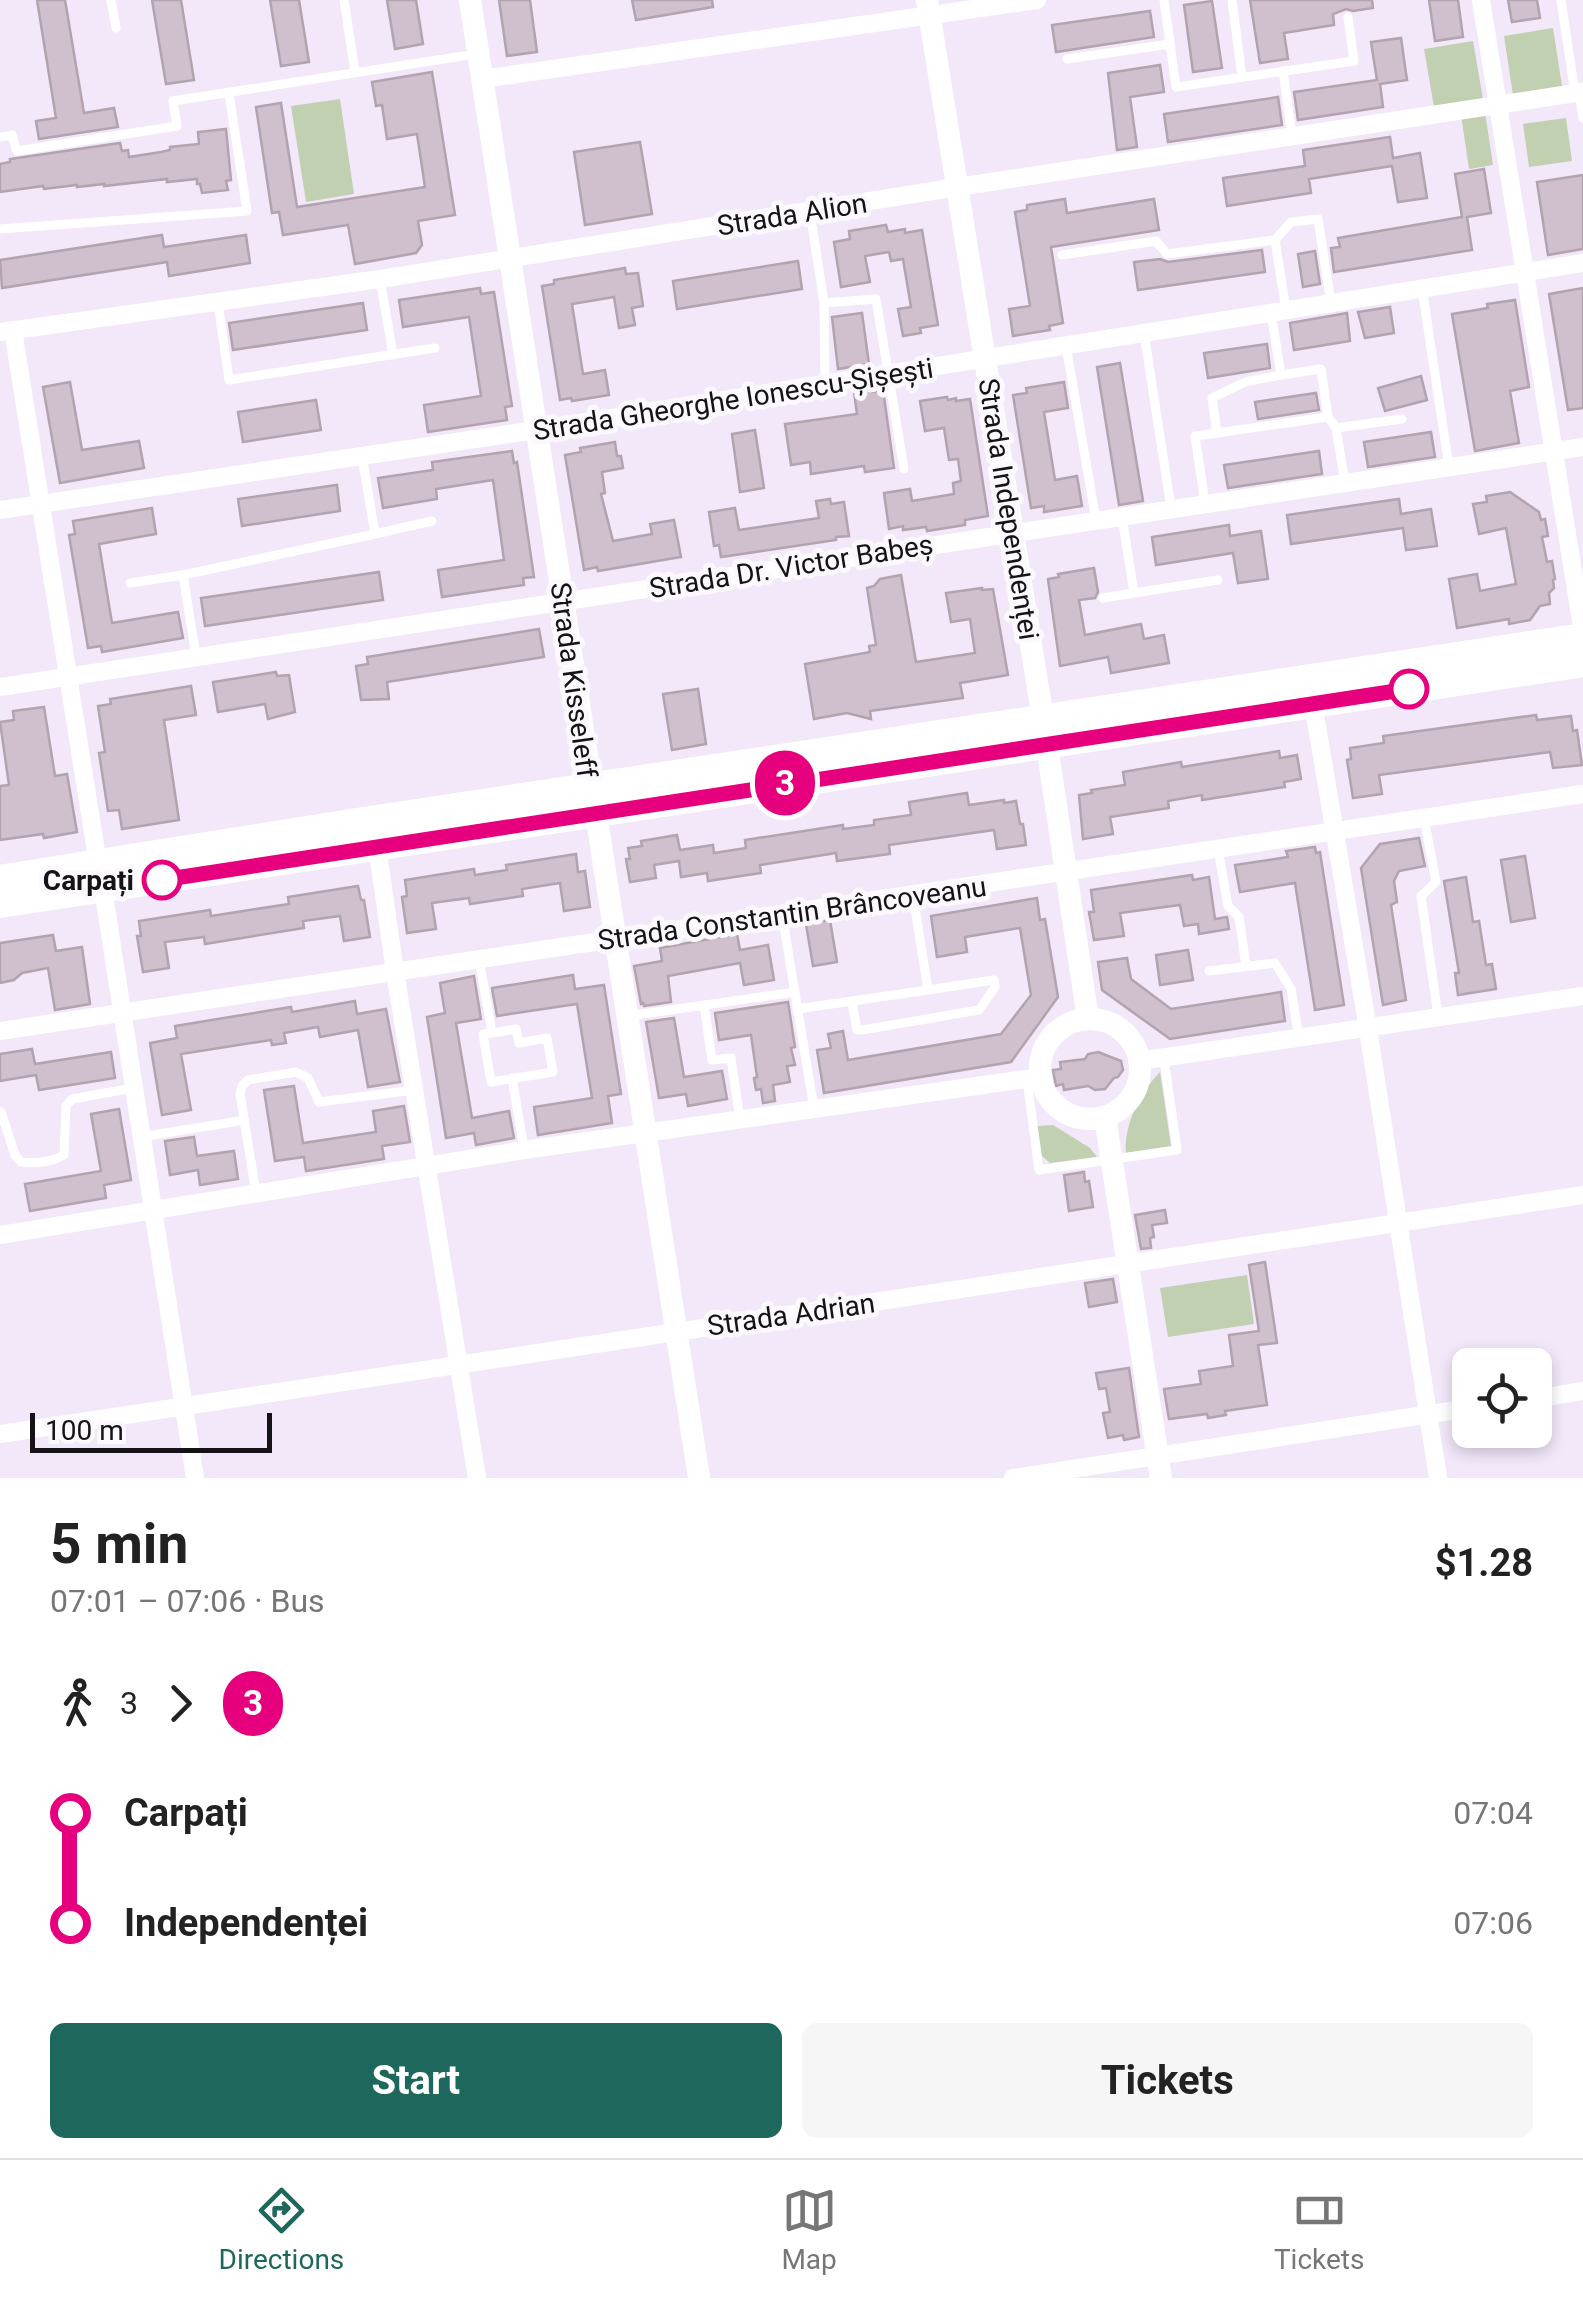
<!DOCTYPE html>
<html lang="en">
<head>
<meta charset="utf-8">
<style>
  :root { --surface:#fff; --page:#f6f6f6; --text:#222; --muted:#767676; --line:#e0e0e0; --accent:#1e675d }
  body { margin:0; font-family:Roboto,sans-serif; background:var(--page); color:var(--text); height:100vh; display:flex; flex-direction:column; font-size:38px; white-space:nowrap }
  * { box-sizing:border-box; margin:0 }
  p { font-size:32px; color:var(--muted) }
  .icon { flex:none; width:55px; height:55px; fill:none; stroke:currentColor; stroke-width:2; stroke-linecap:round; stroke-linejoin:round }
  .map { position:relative; height:1478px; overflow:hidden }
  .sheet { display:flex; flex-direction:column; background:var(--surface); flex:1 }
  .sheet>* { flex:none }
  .badge { padding:0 20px; border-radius:32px; font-size:35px; line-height:65px }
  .fabs { position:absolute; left:1452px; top:1348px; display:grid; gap:20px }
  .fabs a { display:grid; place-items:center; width:100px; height:100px; border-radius:15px; background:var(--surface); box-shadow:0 5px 15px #0003; font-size:50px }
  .scale { position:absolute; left:30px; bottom:25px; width:242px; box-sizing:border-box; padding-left:10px; border:5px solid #151218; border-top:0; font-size:28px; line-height:35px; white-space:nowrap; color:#151218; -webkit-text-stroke:8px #fbf9fd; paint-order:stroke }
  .map>.badge { position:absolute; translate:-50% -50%; box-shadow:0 0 0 5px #fff }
  .legs { display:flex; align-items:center; gap:15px; height:110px; padding:0 50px; font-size:32px }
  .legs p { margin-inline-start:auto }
  .overview { display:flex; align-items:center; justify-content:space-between; height:170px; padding:0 50px }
  h1 { font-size:55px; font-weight:700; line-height:75px }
  .cta { display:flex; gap:20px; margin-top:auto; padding:20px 50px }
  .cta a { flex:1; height:115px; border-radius:15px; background:var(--accent); color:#fff; font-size:40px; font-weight:700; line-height:115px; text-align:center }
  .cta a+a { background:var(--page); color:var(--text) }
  ul { padding:0 50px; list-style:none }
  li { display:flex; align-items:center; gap:35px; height:110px; font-size:38px }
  li i { display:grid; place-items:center; width:15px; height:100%; margin:0 12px; background:currentColor }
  li i::after { content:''; width:25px; height:25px; margin:-12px; border:8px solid; border-radius:50%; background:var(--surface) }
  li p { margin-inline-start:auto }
  li:first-child i { background:linear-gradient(#0000 50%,currentColor 0) }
  li:last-child i { background:linear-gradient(currentColor 50%,#0000 0) }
  .tab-bar { display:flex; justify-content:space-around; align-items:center; height:140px; border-top:2px solid var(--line); background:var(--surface); font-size:28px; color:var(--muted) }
  .tab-bar a { display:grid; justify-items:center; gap:5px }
  .tab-bar .active { color:var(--accent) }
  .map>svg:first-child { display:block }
  .green { fill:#c2d0b2 }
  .building { fill:#d0c0cd; stroke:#b2a3af; stroke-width:2.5 }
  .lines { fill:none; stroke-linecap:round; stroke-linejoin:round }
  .service { stroke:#fff; stroke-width:9 }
  .minor { stroke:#fff; stroke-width:18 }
  .tertiary { stroke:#fff; stroke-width:22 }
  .primary { stroke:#fff; stroke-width:28 }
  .line-1-casing { stroke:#fff; stroke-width:22 }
  .line-1 { stroke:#e6007e; stroke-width:15 }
  .stop-1-dot { fill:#fff; stroke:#e6007e; stroke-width:5 }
  .labels { text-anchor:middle; stroke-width:10; stroke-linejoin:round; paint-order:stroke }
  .street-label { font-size:28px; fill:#151218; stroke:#fbf9fd }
  .stop-label { font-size:28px; font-weight:bold; fill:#151218; stroke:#fbf9fd; text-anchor:end }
</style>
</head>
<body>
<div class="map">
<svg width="1583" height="1478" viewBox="0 0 1583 1478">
  <rect width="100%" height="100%" fill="#f2e8fa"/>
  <g class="green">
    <path d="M1553 28 1562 86 1513 95 1504 36Z"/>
    <path d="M1473 41 1483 99 1434 107 1424 49Z"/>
    <path d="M340 99 354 194 306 202 291 106Z"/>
    <path d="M1485 112 1493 165 1469 169 1461 115Z"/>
    <path d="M1566 118 1572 161 1529 167 1523 124Z"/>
    <path d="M1160 1072 1171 1146 1126 1153C1123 1126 1141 1091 1160 1072Z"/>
    <path d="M1053 1125 1090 1148 1097 1157 1050 1163 1042 1156 1037 1126Z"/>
    <path d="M1247 1275 1254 1324 1168 1337 1160 1288Z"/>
  </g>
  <g class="building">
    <path d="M37 0H65L84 113 114 108 118 127 39 139 36 121 56 118Z"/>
    <path d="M152 0H181L194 80 166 84Z"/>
    <path d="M270 0H299L309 62 281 66Z"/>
    <path d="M387 0H416L423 44 395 49Z"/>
    <path d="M499 0H530L537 52 507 56Z"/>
    <path d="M632 0H712L713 7 636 20Z"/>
    <path d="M1250 0H1372L1373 8 1353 11 1346 9 1333 14 1334 25 1284 33 1288 59 1260 63Z"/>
    <path d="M1429 0H1458L1463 37 1435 41Z"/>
    <path d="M1508 0H1537L1540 18 1512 22Z"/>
    <path d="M1212 1 1222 68 1193 72 1184 5Z"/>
    <path d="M1150 11 1154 37 1056 52 1052 25Z"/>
    <path d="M1401 38 1407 80 1380 84 1383 107 1298 120 1294 92 1377 80 1371 42Z"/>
    <path d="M1160 65 1164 92 1130 97 1137 147 1117 150 1108 73Z"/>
    <path d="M432 72 455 215 418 221 422 245 416 253 355 264 348 225 283 235 279 212 272 213 256 107 281 103 297 207 425 187 417 134 387 139 382 105 376 106 372 82Z"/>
    <path d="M1278 97 1282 125 1168 142 1164 114Z"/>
    <path d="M226 129 231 180 226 181 228 190 202 193 200 184H197V179L167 182V179L104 186V184L77 187V185L44 189 43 186 0 192V164L10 162V159L120 143 122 151 128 150 129 157 161 152 170 150V147L199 144 198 132Z"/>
    <path d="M1390 137 1393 158 1420 153 1427 198 1398 202 1392 166 1309 179 1311 193 1227 206 1223 178 1305 166 1303 150Z"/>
    <path d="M640 142 652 214 585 225 574 152Z"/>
    <path d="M1484 169 1491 213 1467 217 1472 250 1334 272 1331 248 1340 247 1338 238 1462 217 1455 174Z"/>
    <path d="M1583 175V249L1548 255 1537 182Z"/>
    <path d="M1065 199 1067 213 1154 199 1159 230 1051 247 1063 323 1049 326 1050 330 1013 336 1009 309 1030 306 1015 212 1027 210V205Z"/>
    <path d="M886 225 888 232 905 229V233L922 230 938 325 920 328 921 333 903 336 898 309 911 307 903 259 891 261 889 252 865 256 870 282 841 287 834 242 850 239 849 231Z"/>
    <path d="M162 235 164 247 246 235 250 263 169 276 167 262 2 288 0 260Z"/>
    <path d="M1262 250 1265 272 1138 290 1134 262 1160 259 1168 262Z"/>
    <path d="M1315 251 1320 284 1303 287 1298 254Z"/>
    <path d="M798 261 802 289 677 309 673 281Z"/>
    <path d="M625 268 626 274 638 273 643 306 632 308 635 325 619 328 614 297 572 304 583 374 605 370 609 395 572 401 571 398 560 400 542 286 554 284V280Z"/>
    <path d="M480 288 481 294 494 292 512 406 505 407 507 420 428 432 424 405 481 396 469 317 403 327 399 300Z"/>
    <path d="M1583 288V408L1568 410 1549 294Z"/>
    <path d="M1515 300 1529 387 1510 391 1519 443 1475 451 1452 314 1488 308 1487 304Z"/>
    <path d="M363 303 367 330 233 350 229 323Z"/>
    <path d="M1390 307 1394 333 1365 338 1358 312Z"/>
    <path d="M862 313 869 364 838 369 832 317Z"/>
    <path d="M1347 313 1350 341 1294 350 1290 323Z"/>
    <path d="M1267 344 1270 368 1208 378 1204 353Z"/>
    <path d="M1120 363 1143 501 1119 505 1097 367Z"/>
    <path d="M1421 376 1427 400 1385 411 1378 388Z"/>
    <path d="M70 382 82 450 139 441 144 468 60 483 43 387Z"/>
    <path d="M1064 382 1068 408 1044 412 1055 480 1077 476 1082 506 1044 512V506L1031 508 1013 395 1027 393 1026 388Z"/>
    <path d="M872 389V392L883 390 894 468 865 472 864 466 811 474 810 462 791 465 785 424 857 414 854 392Z"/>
    <path d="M1316 393 1319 410 1258 419 1255 402Z"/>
    <path d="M947 397 948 400 956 398V401L970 399 988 516 965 520V525L927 531 926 527 903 530V526L889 529 884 493 910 489 912 501 954 494 953 483 961 481 958 459 949 460 944 428 925 431 920 401Z"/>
    <path d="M316 400 321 430 243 442 238 412Z"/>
    <path d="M755 430 764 488 740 492 732 434Z"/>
    <path d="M1431 432 1435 457 1368 467 1364 442Z"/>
    <path d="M615 442 617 456H621L623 468 602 472 605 493 601 494 613 541 652 534 650 524 674 520 681 557 598 571 597 567 584 570 565 455 581 452 580 448Z"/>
    <path d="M512 451 514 463 517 462 534 577 523 578 524 585 442 597 438 570 504 560 493 480 436 489 437 499 383 508 378 478 433 470 432 462Z"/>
    <path d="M1319 451 1322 474 1228 488 1224 465Z"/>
    <path d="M337 485 340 511 242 526 238 499Z"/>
    <path d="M1510 492 1539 512 1541 520 1545 519 1548 536 1542 537 1547 562 1552 561 1555 579 1553 580 1554 588 1549 593 1550 604 1540 606 1530 620 1509 624V619L1457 628 1449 579 1477 574 1480 591 1516 584 1506 528 1479 534 1473 504 1487 502 1486 496Z"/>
    <path d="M830 499 831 504 844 502 849 536 836 537V540L721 557 719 545 714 546 709 512 735 508 739 530 819 518 816 501Z"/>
    <path d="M1399 499 1401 514 1431 509 1437 546 1406 550 1403 528 1291 544 1287 515Z"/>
    <path d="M152 508 156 534 99 544 112 623 178 612 183 638 102 652 101 646 88 648 69 535 75 534 73 521Z"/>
    <path d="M1229 525 1230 536 1261 531 1268 579 1238 583 1233 553 1156 565 1152 537Z"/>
    <path d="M1094 568 1098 592 1095 598 1079 600 1085 635 1141 624 1144 639 1164 635 1169 663 1111 673 1108 657 1060 666 1048 579 1059 577 1058 574Z"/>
    <path d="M379 572 383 600 205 626 201 598Z"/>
    <path d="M901 575 916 662 975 653 970 619 951 622 946 593 982 588V590L993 589 1008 675 960 683 963 698 870 711 871 719 847 713 814 719 805 664 870 652 869 646 876 645 867 588 874 586 880 579Z"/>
    <path d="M539 629 544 657 387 682 389 699 361 700 356 666 368 664 367 657Z"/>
    <path d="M276 672 277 676 289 675 295 712 268 719 265 704 218 712 213 682Z"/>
    <path d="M191 686 196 715 164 720 179 820 122 829 119 810 108 811 99 753 105 752 98 706 111 704 110 699Z"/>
    <path d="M698 689 706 744 672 750 663 694Z"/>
    <path d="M44 707 55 776 67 774 77 832 44 838 43 834 0 840V786L9 785 0 722 14 720 13 711Z"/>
    <path d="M1536 715 1537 720 1571 716 1573 731 1577 730 1582 765 1553 768 1550 752 1379 775 1382 794 1353 798 1347 760 1351 759 1350 748 1384 743 1383 736Z"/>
    <path d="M1279 751 1280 758 1297 755 1301 779 1284 782 1285 787 1202 800V795L1168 801 1169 808 1110 817 1113 834 1083 839 1079 795 1092 793 1091 790 1125 785 1123 772 1181 762 1182 767Z"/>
    <path d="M967 793 969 805 1004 800V803L1016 801 1020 824H1023L1026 845 997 849 994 830 889 845 890 854 837 861 836 853 760 865 761 873 708 881 707 873 681 877 679 861 654 865 656 878 630 882 626 859H630L628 848 642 846 641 841 677 835 680 850 713 845 714 853 746 848 745 840 843 825V829L874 825V820L911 815 909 802Z"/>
    <path d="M1419 838 1425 866 1399 871 1394 881 1397 902 1391 905 1406 1000 1383 1005 1361 868 1380 844Z"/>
    <path d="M1315 847 1316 853 1320 852 1344 1005 1315 1010 1295 883 1240 892 1235 865 1288 857 1286 851Z"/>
    <path d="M576 854 578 872 585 871 590 907 564 911 560 883 522 889 523 896 470 904 469 898 432 903 436 929 407 933 402 897 407 896 405 880 474 869 475 875 507 870 506 865Z"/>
    <path d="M1525 856 1535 918 1511 922 1501 860Z"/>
    <path d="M1192 875 1193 880 1209 877 1215 919 1227 917 1229 929 1199 934 1198 924 1184 926 1180 905 1120 913 1124 936 1094 940 1089 912H1094L1091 890Z"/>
    <path d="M1466 877 1473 922 1479 921 1486 965 1492 964 1496 989 1458 995 1455 973H1459L1444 881Z"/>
    <path d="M358 886 361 900H364L370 937 344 941 340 916 303 921 304 928 205 944 204 937 165 942 169 968 143 972 137 936H141L139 921 210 910 211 916 289 904 288 897Z"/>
    <path d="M1037 898 1040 920 1045 919 1058 997 1011 1062 824 1093 817 1050 831 1048 828 1034 843 1031 848 1060 1001 1034 1031 995 1020 928 965 937 967 952 937 957 931 916Z"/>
    <path d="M830 920 837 962 813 966 806 924Z"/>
    <path d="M737 934 740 950 768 945 774 980 744 985 740 963 668 976 671 1002 644 1006 643 1003 641 1004 634 966 662 961 660 948Z"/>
    <path d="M53 935 56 951 82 947 90 1004 55 1010 48 968 22 973 14 980 0 983V943Z"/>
    <path d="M1188 950 1193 980 1160 985 1156 955Z"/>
    <path d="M1127 958 1131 979 1171 1009 1281 992 1285 1021 1170 1039 1102 990 1098 962Z"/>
    <path d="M573 975 575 989 604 985 621 1094 608 1096 612 1123 538 1135 534 1107 592 1098 577 1004 497 1016 492 988Z"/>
    <path d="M474 976 481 1019 456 1023 472 1118 509 1111 514 1138 476 1145 474 1133 446 1138 427 1017 445 1013 440 983Z"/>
    <path d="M355 1001 357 1014 386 1009 400 1082 368 1087 358 1030 320 1037 318 1027 284 1033 286 1043 272 1045 271 1040 181 1054 191 1110 162 1115 150 1043 177 1038 175 1026 291 1007 292 1012Z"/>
    <path d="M788 1002 795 1047 791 1048 795 1065 787 1066 790 1082 773 1085 775 1101 763 1103 761 1089 756 1090 754 1078 757 1077 751 1035 719 1040 715 1013Z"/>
    <path d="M674 1018 684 1077 722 1071 727 1099 688 1106 686 1094 659 1098 646 1022Z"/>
    <path d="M32 1049 35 1064 111 1052 115 1078 39 1090 36 1075 0 1081V1054Z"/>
    <path d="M1098 1052 1121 1061 1123 1070 1118 1077 1114 1078 1105 1089 1095 1090 1088 1086 1064 1090 1063 1084 1056 1086 1053 1070 1061 1069 1060 1062 1085 1059 1088 1054Z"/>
    <path d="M294 1086 303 1143 376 1132 373 1111 404 1106 410 1142 382 1146 384 1159 306 1171 304 1157 275 1161 264 1090Z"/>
    <path d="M119 1109 131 1180 104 1185 106 1198 30 1211 25 1184 101 1171 91 1114Z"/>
    <path d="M194 1137 197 1156 234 1151 238 1179 200 1185 198 1170 170 1175 165 1141Z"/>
    <path d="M1084 1172 1085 1182 1089 1181 1093 1207 1069 1211 1064 1175Z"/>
    <path d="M1165 1210 1167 1223 1152 1225 1154 1237 1150 1238 1151 1248 1141 1249 1135 1215Z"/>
    <path d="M1265 1262 1277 1343 1258 1345 1267 1405 1225 1411 1226 1415 1208 1418 1207 1414 1169 1419 1164 1389 1201 1384 1199 1371 1233 1366 1229 1335 1259 1331 1249 1265Z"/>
    <path d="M1113 1279 1117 1302 1089 1307 1085 1283Z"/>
    <path d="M1129 1368 1139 1437 1124 1440 1123 1435 1108 1438 1103 1413 1110 1412 1106 1388 1099 1389 1096 1373Z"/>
  </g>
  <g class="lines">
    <g class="service">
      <path d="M111 0 116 28"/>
      <path d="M344 0 355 72"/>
      <path d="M1164 0 1176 87 1354 61 1348 17"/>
      <path d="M1232 0 1242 77"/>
      <path d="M1561 0 1575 93"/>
      <path d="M1067 59 1170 44"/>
      <path d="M1283 71 1292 136"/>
      <path d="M1579 93 1583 118"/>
      <path d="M0 137 12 135 17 151 177 126 173 101 476 54"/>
      <path d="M810 211 824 303 825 384"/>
      <path d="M0 229 247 211 229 94"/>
      <path d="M1275 240 1286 310"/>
      <path d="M1062 255 1156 241 1167 254 1275 240 1291 222 1318 219 1331 303"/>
      <path d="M380 279 393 355"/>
      <path d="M1422 288 1449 467"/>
      <path d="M218 303 229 380 435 348"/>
      <path d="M824 303 876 299 904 469"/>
      <path d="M1144 333 1171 508"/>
      <path d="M1066 346 1096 520"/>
      <path d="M1281 375 1321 369 1328 417"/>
      <path d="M1336 428 1402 419"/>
      <path d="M1217 433 1328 417 1336 428 1345 483"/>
      <path d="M362 456 375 534 432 521"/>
      <path d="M1205 503 1195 436 1217 433 1212 398 1245 382 1281 375 1271 313"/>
      <path d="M1122 516 1134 593 1218 580"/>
      <path d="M183 575 196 656"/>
      <path d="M130 583 183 575 375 534"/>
      <path d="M1103 598 1134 593"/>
      <path d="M1424 818 1436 882 1421 896 1438 1016"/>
      <path d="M1218 849 1228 906 1239 917 1246 966"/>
      <path d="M782 914 814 1109"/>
      <path d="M479 959 492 1033 483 1034 491 1082 553 1072 547 1038 519 1043 516 1029 492 1033"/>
      <path d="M1209 971 1275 963 1291 989 1299 1039"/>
      <path d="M852 1001 857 1030H862L979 1010 995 987 994 980 928 990"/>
      <path d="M704 1005 712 1060 731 1058 740 1120"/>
      <path d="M797 1009 928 990 913 895"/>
      <path d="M629 1016 795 992"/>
      <path d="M512 1078 524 1149"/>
      <path d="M1027 1080 1039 1170 1177 1150 1164 1058"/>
      <path d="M1 1112 15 1155 21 1162C35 1164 51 1162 64 1155L66 1106 72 1099 133 1088"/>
      <path d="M141 1137 245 1120"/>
      <path d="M256 1193 240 1094 242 1086 248 1080 296 1072 308 1078 319 1102 414 1090"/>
    </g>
    <g class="minor">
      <path d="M1481 0 1583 633"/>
      <path d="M482 79 1037 0"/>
      <path d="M13 330 98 864"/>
      <path d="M0 332 380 279 958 187 1583 92"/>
      <path d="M0 510 536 430 1583 263"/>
      <path d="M0 687 1583 447"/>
      <path d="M1313 703 1368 1029 1438 1478"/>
      <path d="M377 846 395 972 477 1478"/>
      <path d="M103 889 195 1478"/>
      <path d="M0 1031 1583 794"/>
      <path d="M1139 1061 1583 996"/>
      <path d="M0 1235 524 1150 1040 1077"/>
      <path d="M1535 1399 1583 1391"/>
      <path d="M0 1434 1583 1195"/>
      <path d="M1013 1478 1470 1408"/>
    </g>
    <g class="tertiary">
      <path d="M470 0C545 493 619 986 699 1478"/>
      <path d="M927 0 1043 719 1088 1019"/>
      <circle cx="1090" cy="1069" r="50"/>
      <path d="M1105 1117 1161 1478"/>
    </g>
    <g class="primary">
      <path d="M0 879 357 822 1583 637"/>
      <path d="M0 904 1583 663"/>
    </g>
  </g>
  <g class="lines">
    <g class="line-1-casing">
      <path id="line-1" d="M162 880 1409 689"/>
    </g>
    <use href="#line-1" class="line-1"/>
  </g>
  <g class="stop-1-dot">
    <circle cx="1409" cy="689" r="18"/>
    <circle cx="162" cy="880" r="18"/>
  </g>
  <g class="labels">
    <g class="street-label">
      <text transform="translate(792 214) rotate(-9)" y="10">Strada Alion</text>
      <text transform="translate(733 399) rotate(-9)" y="10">Strada Gheorghe Ionescu-Șișești</text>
      <text transform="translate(1009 509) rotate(81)" y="10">Strada Independenței</text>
      <text transform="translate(791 566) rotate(-9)" y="10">Strada Dr. Victor Babeș</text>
      <text transform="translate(574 680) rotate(82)" y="10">Strada Kisseleff</text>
      <text transform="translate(792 913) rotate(-8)" y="10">Strada Constantin Brâncoveanu</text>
      <text transform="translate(791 1314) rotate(-8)" y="10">Strada Adrian</text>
    </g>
    <g class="stop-label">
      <text x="134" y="890">Carpați</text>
    </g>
  </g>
</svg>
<div class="fabs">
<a><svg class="icon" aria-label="locate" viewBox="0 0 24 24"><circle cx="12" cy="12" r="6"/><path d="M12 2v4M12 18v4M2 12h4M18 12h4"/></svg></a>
</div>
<div class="scale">100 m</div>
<b class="badge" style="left:785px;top:783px;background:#e6007e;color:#fff">3</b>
</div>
<section class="sheet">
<div class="overview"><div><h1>5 min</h1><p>07:01 – 07:06 · Bus</p></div><b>$1.28</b></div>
<div class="legs"><svg class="icon" aria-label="walk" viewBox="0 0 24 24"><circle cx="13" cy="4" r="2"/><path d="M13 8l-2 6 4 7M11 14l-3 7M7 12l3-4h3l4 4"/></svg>3<svg class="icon" aria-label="forward" viewBox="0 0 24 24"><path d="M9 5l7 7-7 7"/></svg><b class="badge" style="background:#e6007e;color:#fff">3</b></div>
<ul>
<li><i style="color:#e6007e"></i><b>Carpați</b><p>07:04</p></li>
<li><i style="color:#e6007e"></i><b>Independenței</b><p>07:06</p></li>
</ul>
<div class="cta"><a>Start</a><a>Tickets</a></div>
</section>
<nav class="tab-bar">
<a class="active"><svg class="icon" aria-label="directions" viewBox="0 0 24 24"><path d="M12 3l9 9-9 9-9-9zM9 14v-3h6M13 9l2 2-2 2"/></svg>Directions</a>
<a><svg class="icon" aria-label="map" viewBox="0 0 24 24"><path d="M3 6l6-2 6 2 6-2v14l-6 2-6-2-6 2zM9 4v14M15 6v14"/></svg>Map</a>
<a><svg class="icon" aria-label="tickets" viewBox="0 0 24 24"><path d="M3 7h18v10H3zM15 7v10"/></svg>Tickets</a>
</nav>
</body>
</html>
